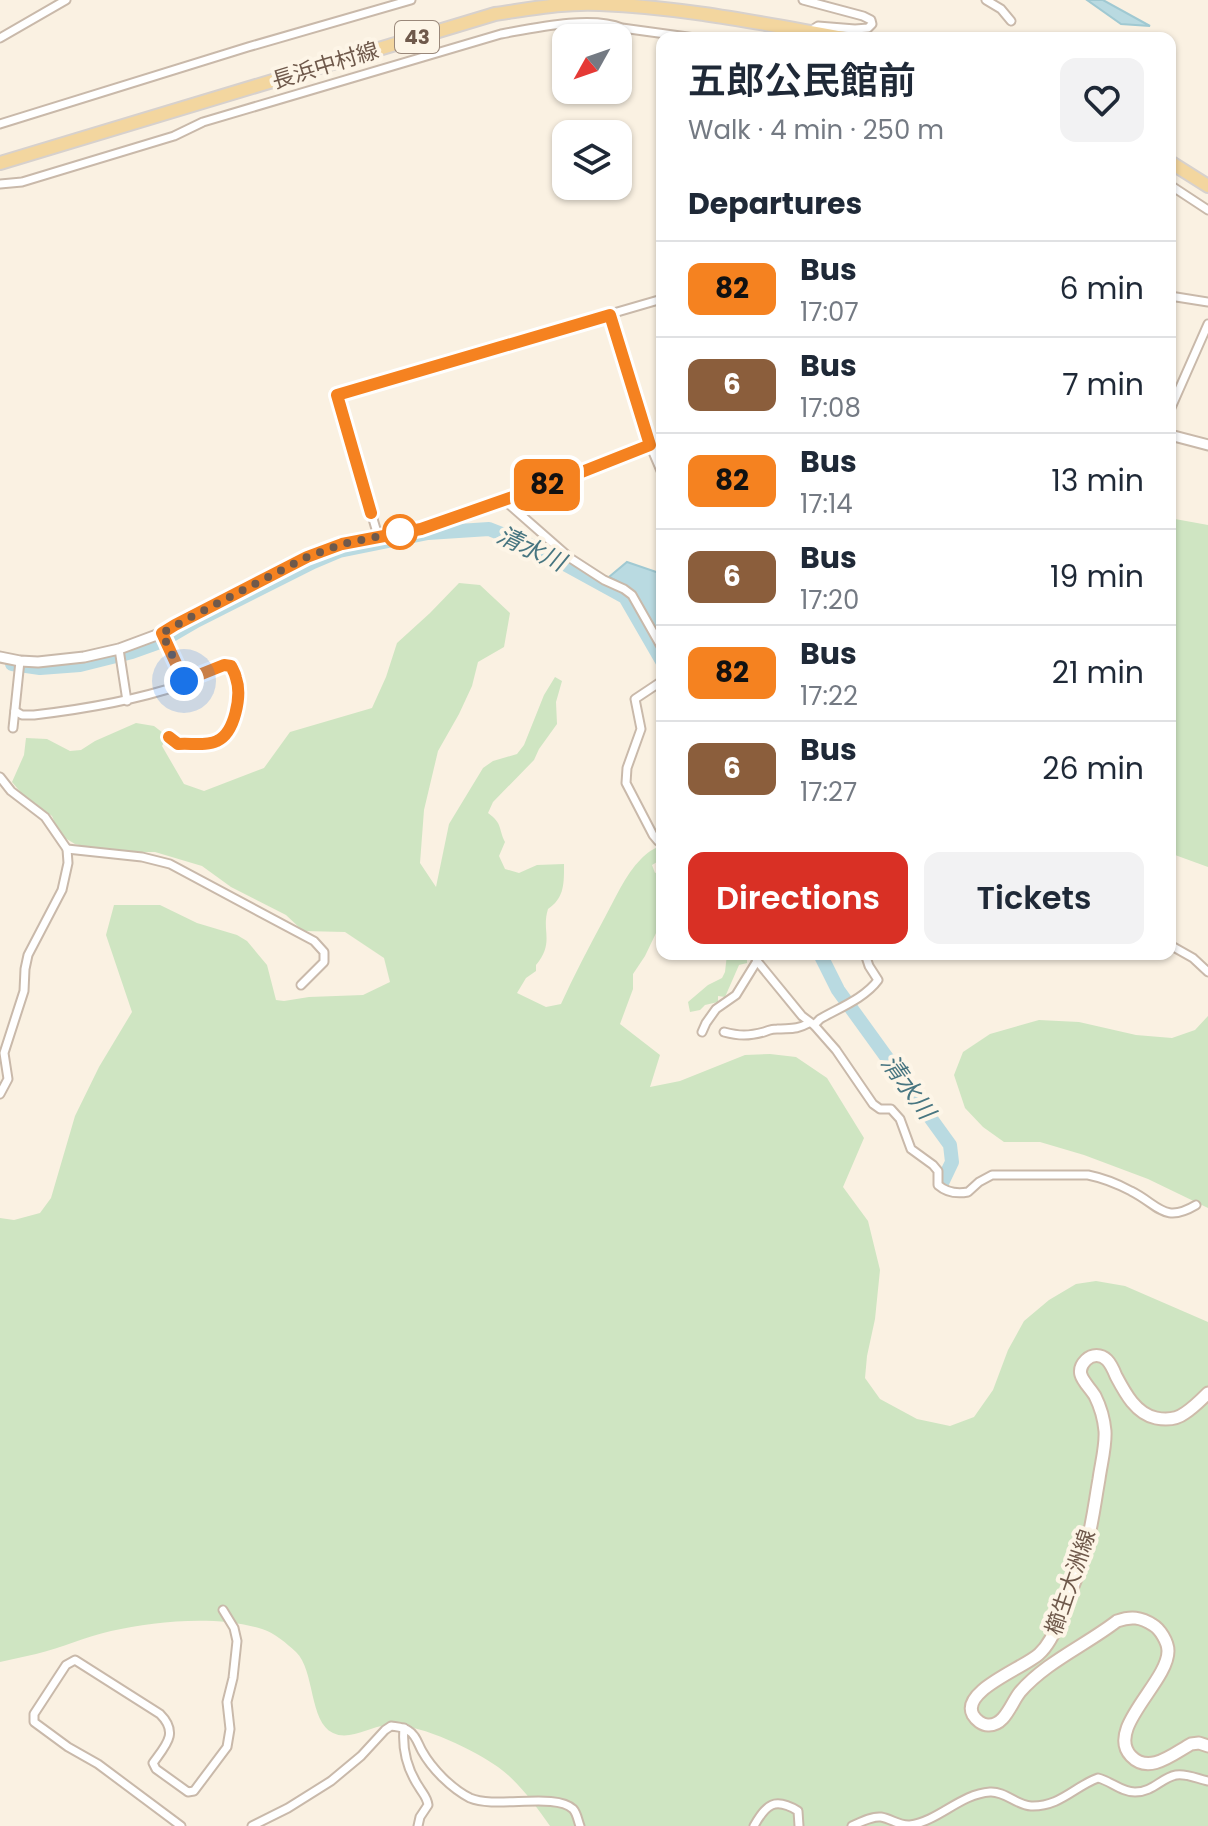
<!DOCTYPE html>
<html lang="en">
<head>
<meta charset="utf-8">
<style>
  :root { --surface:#fff; --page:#f2f2f3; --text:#1f2937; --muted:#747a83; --line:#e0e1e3; --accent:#d93025 }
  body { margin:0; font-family:Poppins,"Noto Sans JP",sans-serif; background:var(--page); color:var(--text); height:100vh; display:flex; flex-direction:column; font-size:30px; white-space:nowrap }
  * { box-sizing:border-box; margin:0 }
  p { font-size:26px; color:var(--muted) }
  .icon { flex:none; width:44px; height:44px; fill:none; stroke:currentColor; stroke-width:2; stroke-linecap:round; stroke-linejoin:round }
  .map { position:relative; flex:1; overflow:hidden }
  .sheet { position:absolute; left:656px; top:32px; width:520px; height:928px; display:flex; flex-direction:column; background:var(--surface); border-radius:16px; box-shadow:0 2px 6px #0004 }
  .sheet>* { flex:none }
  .badge { padding:0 16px; border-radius:12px; font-size:28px; line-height:52px }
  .needle { width:52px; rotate:230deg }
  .buttons { position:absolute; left:552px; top:24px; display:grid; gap:16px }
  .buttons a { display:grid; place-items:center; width:80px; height:80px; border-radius:16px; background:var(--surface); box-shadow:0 2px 6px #0004; font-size:40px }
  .you { position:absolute; width:40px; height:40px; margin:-20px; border:6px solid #fff; border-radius:50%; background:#1a73e8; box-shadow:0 0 0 12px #1a73e833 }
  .map>.badge { position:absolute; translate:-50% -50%; box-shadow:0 0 0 4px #fff }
  h2 { padding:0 32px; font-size:30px; line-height:72px }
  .round { display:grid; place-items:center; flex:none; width:84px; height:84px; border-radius:16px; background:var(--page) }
  .headline { display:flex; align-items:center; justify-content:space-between; height:136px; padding:0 32px }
  h1 { font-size:38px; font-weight:600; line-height:60px }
  .cta { display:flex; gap:16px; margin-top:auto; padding:16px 32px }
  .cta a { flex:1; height:92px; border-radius:16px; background:var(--accent); color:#fff; font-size:32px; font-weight:600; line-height:92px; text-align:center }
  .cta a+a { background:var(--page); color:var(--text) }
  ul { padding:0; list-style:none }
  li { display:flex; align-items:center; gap:24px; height:96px; padding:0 32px; border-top:2px solid var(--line) }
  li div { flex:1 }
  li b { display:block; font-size:30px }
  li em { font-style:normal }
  li .badge { min-width:88px; font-weight:700; text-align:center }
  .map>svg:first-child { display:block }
  .green { fill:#cfe5c2 }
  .water { fill:#b9dae1; stroke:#a0c9d2; stroke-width:2 }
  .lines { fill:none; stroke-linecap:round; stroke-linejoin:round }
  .river { stroke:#b9dae1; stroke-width:14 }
  .minor-casing { stroke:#c9b9aa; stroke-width:11 }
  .tertiary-casing { stroke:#c9b9aa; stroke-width:13 }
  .secondary-casing { stroke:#cebbaa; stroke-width:15 }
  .primary-casing { stroke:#d7d1cd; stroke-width:16 }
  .minor { stroke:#fff; stroke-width:7 }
  .tertiary { stroke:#fff; stroke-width:9 }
  .secondary { stroke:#fff; stroke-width:11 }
  .primary { stroke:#f3d69f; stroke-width:12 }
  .line-casing { stroke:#fff; stroke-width:18 }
  .line { stroke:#f58220; stroke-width:12 }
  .walk { stroke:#6f594b; stroke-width:8; stroke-dasharray:0 14.4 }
  .stop-dot { fill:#fff; stroke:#f58220; stroke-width:4 }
  .labels { text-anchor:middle; stroke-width:8; stroke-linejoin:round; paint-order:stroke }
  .shield { fill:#fdf5e7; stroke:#9a887a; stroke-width:2 }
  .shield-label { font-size:20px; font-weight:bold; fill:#6f594b }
  .street-label { font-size:22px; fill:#6f594b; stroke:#fdf5e7 }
  .water-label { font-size:24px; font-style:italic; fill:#477580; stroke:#fdf5e7 }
</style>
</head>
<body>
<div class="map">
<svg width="1208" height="1826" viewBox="0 0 1208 1826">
  <rect width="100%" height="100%" fill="#faf1e2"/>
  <g class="green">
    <path d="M1175 519 1208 525V867L1175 855 1170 849V520Z"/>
    <path d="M459 583 480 585 510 613 504 647 478 662 472 686 459 714 438 751 424 810 420 863 436 887 449 824 483 768 493 761 517 754 524 745 544 695 555 677 562 681 556 702 557 724 539 749 534 760 493 802 488 813C503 824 498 828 505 842L499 856 505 869 519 873 537 865 564 864C564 882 565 898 548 909 541 931 555 942 536 965V971L526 978 517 993 546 1007 561 1004C574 975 589 947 604 919 615 899 625 875 641 859 647 853 653 848 662 846V859L652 865 655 873 662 870V894L658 899 662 910 657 931 645 956 633 974V989L620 1024 660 1055 650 1087 680 1081 745 1055 770 1054 796 1057 827 1078 864 1138 843 1187 868 1221 880 1270 875 1319 867 1356 865 1378 880 1399 917 1419 950 1426 974 1417 993 1390 1008 1350 1024 1321 1049 1300 1076 1284 1096 1281 1125 1286 1208 1322V1826H550C535 1805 519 1782 498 1767 475 1750 415 1721 386 1725 370 1727 349 1741 333 1733 309 1722 315 1670 296 1652 286 1643 275 1633 262 1629 217 1615 156 1621 111 1631 85 1637 61 1648 36 1654 24 1657 12 1659 0 1662V1218L14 1220 40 1213 51 1198 75 1116 99 1067 132 1012 106 935 114 905H160L197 923 237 935 247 941 267 965 276 1000 284 1001 309 997 363 995 390 982 384 958 345 932 303 931 286 915 231 887 202 866 155 852H135L102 850 75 844 60 835 52 816 22 794 12 782 24 755 26 738 47 739 70 751 81 750 95 741 136 723 154 726 167 736 162 746 184 784 204 791 264 768 290 732 372 708 386 677 397 643 430 613Z"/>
    <path d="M727 954H747V963L739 965 725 997 718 996V1002L705 1005 700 1010 690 1012 688 1002 708 985 722 978 725 972Z"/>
    <path d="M1208 1016V1208L1148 1179 1084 1155 1040 1142H1004L983 1127 965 1108 954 1075 963 1052 990 1034 1039 1020 1079 1022 1136 1035 1172 1038 1195 1030Z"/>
  </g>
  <g class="water">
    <path d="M1087 0H1103L1150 26 1121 24Z"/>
    <path d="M627 562 662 574V637H660C644 609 640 591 609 577Z"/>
  </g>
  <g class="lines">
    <g class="river">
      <path d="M12 664 40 668 80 665 132 652 160 642 196 621 313 562 339 551 428 533 489 529 532 546 625 597 662 661"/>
      <path d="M820 954 838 990 950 1145 952 1162 942 1183"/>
    </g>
    <g class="minor-casing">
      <g id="minor">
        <path d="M986 0 1001 9 1011 21"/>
        <path d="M0 38 66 0"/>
        <path d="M714 38 801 37 818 26 855 29 868 28 872 24 871 20 863 16 803 0"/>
        <path d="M0 124 248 47 411 0"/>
        <path d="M0 184 22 182 174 136 203 122 501 34C534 28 591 15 622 28L695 38"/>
        <path d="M1170 185 1208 210"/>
        <path d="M1170 296 1208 302"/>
        <path d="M610 315 650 445 662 473"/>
        <path d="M1170 410 1208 324"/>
        <path d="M504 500 570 558 604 580 624 589 632 595 662 648"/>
        <path d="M378 536 337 395 399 379 490 349 662 299"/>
        <path d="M162 633 184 681"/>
        <path d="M119 649 127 701"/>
        <path d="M662 681 635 699 641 729 627 768 626 783 653 835 658 841 662 842"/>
        <path d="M15 711 22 715H34C85 709 133 701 181 685L184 681 224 665 231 666C234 672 236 677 237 684 240 702 236 732 217 741 212 743 204 743 198 743 184 743 180 745 169 737"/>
        <path d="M13 728 20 661"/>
        <path d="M0 777 11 791 45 817 67 849 68 863 62 890 28 955 25 969 24 991 4 1053 8 1079 0 1094"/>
        <path d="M67 849 142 857 170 864 314 941 324 952V962L301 985"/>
        <path d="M1170 945 1193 958 1208 972"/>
        <path d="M754 954 757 961 802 1016 814 1025 836 1050 873 1104 880 1109H891L900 1119 911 1149 933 1165 938 1171V1185C946 1192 957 1194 968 1192L979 1182 992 1175H1088C1103 1178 1118 1184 1131 1191 1159 1205 1164 1224 1196 1205"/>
        <path d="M814 1025 820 1019C839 1008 865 998 878 980L869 966 865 954"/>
        <path d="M702 1032 706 1023 716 1009 736 995 757 961"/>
        <path d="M724 1032C739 1036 749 1036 764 1032 771 1030 769 1029 777 1029 791 1028 796 1030 809 1023"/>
        <path d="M404 1728C402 1750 407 1769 419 1787 423 1794 427 1797 428 1805L420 1817 418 1826"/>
        <path d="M181 1826 98 1764 68 1747 34 1722V1714L66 1665 75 1660 160 1714C179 1733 166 1745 153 1763L156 1769 188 1792 194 1791 227 1747 230 1729 227 1702 233 1678 237 1641 234 1628 223 1610"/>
        <path d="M252 1826 288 1808 331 1781 361 1756 385 1730 391 1726C397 1727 404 1727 409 1731 416 1735 418 1744 422 1751 432 1769 452 1789 470 1798 495 1809 556 1792 573 1809 577 1813 578 1821 580 1826"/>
        <path d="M754 1826C766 1804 775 1797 798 1811L799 1826"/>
        <path d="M852 1826C860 1822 872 1816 881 1817 892 1819 899 1826 910 1825 939 1821 960 1794 990 1792 1005 1791 1016 1805 1031 1806 1060 1807 1075 1786 1098 1778 1111 1781 1121 1792 1135 1792 1153 1792 1161 1778 1176 1775 1186 1773 1198 1779 1208 1781"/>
      </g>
    </g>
    <g class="tertiary-casing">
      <g id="tertiary">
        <path d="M1170 435 1208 445"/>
        <path d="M0 657 20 661 38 662 84 657 119 649 162 633 191 617 307 557 342 544 421 529 564 479 662 440"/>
      </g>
    </g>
    <g class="secondary-casing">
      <path id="secondary" d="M1208 1393C1201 1400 1193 1408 1185 1413 1177 1419 1166 1420 1156 1418 1136 1414 1125 1393 1116 1376 1114 1371 1111 1364 1107 1360 1101 1354 1092 1354 1086 1360 1072 1374 1088 1384 1095 1396 1100 1406 1104 1420 1105 1431 1106 1446 1101 1464 1099 1479 1094 1507 1091 1535 1082 1562 1076 1581 1067 1600 1060 1618 1055 1632 1049 1645 1039 1654 1024 1668 960 1691 973 1715 976 1720 982 1725 988 1725 1005 1726 1011 1703 1020 1692 1046 1662 1086 1645 1117 1621 1131 1616 1141 1617 1153 1625 1160 1629 1168 1642 1168 1651 1168 1682 1105 1729 1131 1756 1149 1775 1173 1754 1191 1744L1199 1743 1208 1746"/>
    </g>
    <g class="primary-casing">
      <g id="primary">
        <path d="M1170 162 1208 186"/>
        <path d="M0 163 495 14C530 9 565 2 600 4 682 7 764 24 845 38"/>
      </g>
    </g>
    <use href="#minor" class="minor"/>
    <use href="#tertiary" class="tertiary"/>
    <use href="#secondary" class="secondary"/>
    <use href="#primary" class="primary"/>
  </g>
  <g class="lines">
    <g class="line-casing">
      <path id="line" d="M169 737 178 744C190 743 207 746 217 741 235 733 242 695 236 678 235 673 233 670 231 666L224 665 184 681 162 633 175 625 307 557 342 544 421 529 564 479 650 445 610 315 337 395 371 513"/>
    </g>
    <use href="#line" class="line"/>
    <path class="walk" d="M184 681 162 633 191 617 307 557 342 544 400 532"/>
  </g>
  <circle class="stop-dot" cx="400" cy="532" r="16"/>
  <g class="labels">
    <rect class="shield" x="395" y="21" width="44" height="32" rx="6"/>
    <g class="shield-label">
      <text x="417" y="44">43</text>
    </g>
    <g class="street-label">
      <text transform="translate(325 65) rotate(-17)" y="8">長浜中村線</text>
      <text transform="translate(1070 1582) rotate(-71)" y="8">櫛生大洲線</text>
    </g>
    <g class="water-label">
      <text transform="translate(531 549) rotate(25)" y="8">清水川</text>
      <text transform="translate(908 1087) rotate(54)" y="8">清水川</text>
    </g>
  </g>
</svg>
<div class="buttons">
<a><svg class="needle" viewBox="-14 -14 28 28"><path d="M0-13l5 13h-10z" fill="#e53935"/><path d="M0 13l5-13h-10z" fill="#747a83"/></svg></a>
<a><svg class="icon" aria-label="layers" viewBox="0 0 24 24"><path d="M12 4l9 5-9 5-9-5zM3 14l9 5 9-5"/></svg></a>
</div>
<div class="you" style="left:184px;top:681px"></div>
<b class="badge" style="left:547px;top:485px;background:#f58220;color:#111">82</b>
<section class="sheet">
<div class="headline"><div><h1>五郎公民館前</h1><p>Walk · 4 min · 250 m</p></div><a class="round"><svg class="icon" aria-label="heart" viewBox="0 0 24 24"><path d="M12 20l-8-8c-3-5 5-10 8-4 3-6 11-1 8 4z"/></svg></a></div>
<h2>Departures</h2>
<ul>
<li><span class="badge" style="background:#f58220;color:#111">82</span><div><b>Bus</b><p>17:07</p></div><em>6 min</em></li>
<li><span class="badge" style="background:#8b5e3c;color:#fff">6</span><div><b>Bus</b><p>17:08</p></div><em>7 min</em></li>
<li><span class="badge" style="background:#f58220;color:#111">82</span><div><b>Bus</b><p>17:14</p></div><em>13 min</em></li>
<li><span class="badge" style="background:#8b5e3c;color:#fff">6</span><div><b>Bus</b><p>17:20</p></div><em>19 min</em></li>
<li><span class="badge" style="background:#f58220;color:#111">82</span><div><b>Bus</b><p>17:22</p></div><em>21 min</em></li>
<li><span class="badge" style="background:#8b5e3c;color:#fff">6</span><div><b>Bus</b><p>17:27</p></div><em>26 min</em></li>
</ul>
<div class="cta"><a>Directions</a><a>Tickets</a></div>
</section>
</div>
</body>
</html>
